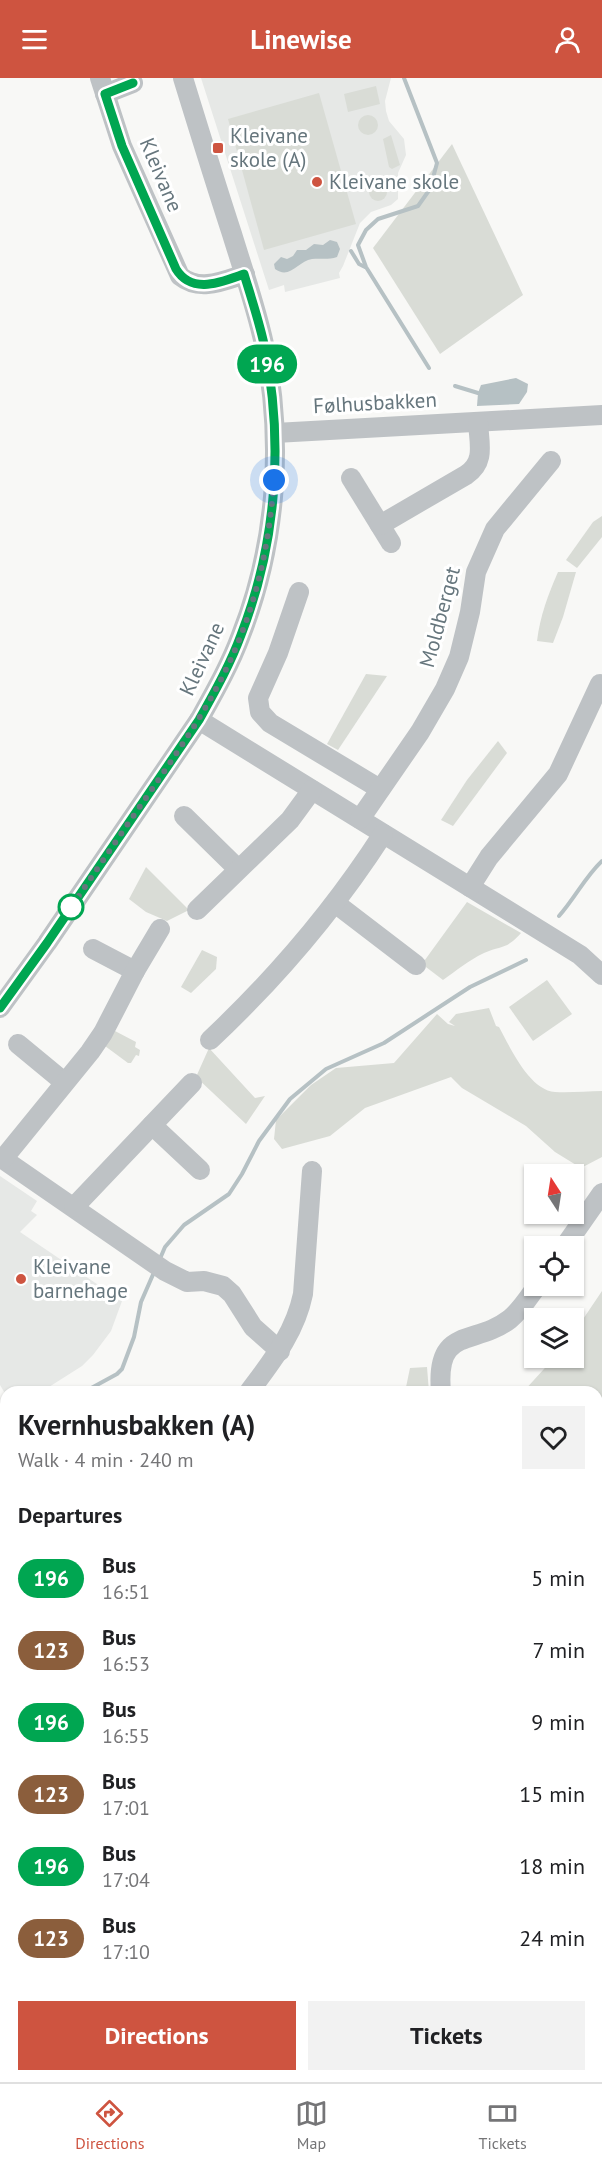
<!DOCTYPE html>
<html lang="en">
<head>
<meta charset="utf-8">
<style>
  :root { --surface:#fff; --page:#f2f2f2; --text:#202124; --muted:#757577; --line:#e0e0e0; --accent:#ce5440 }
  body { margin:0; font-family:"PT Sans",sans-serif; background:var(--page); color:var(--text); height:100vh; display:flex; flex-direction:column; font-size:22px; white-space:nowrap }
  * { box-sizing:border-box; margin:0 }
  p { font-size:20px; color:var(--muted) }
  .icon { flex:none; width:33px; height:33px; fill:none; stroke:currentColor; stroke-width:2; stroke-linecap:round; stroke-linejoin:round }
  .map { position:relative; flex:1; overflow:hidden }
  .panel { position:absolute; left:0px; top:1308px; width:603px; height:696px; display:flex; flex-direction:column; background:var(--surface); border-radius:18px 18px 0 0; box-shadow:0 2px 4px #0004 }
  .panel>* { flex:none }
  .badge { padding:0 12px; border-radius:20px; font-size:21px; line-height:39px }
  .needle { width:39px; rotate:348deg }
  .fabs { position:absolute; left:524px; top:1086px; display:grid; gap:12px }
  .fabs a { display:grid; place-items:center; width:60px; height:60px; border-radius:0px; background:var(--surface); box-shadow:0 2px 4px #0004; font-size:30px }
  .you { position:absolute; width:30px; height:30px; margin:-15px; border:4px solid #fff; border-radius:50%; background:#1a73e8; box-shadow:0 0 0 9px #1a73e833 }
  .map>.badge { position:absolute; translate:-50% -50%; box-shadow:0 0 0 3px #fff }
  h2 { padding:0 18px; font-size:22px; line-height:54px }
  .round { display:grid; place-items:center; flex:none; width:63px; height:63px; border-radius:0px; background:var(--page) }
  .summary { display:flex; align-items:center; justify-content:space-between; height:102px; padding:0 18px }
  h1 { font-size:28px; font-weight:700; line-height:45px }
  .action { display:flex; gap:12px; margin-top:auto; padding:12px 18px }
  .action a { flex:1; height:69px; border-radius:0px; background:var(--accent); color:#fff; font-size:24px; font-weight:700; line-height:69px; text-align:center }
  .action a+a { background:var(--page); color:var(--text) }
  ul { padding:0; list-style:none }
  li { display:flex; align-items:center; gap:18px; height:72px; padding:0 18px }
  li div { flex:1 }
  li b { display:block; font-size:22px }
  li em { font-style:normal }
  li .badge { min-width:66px; font-weight:700; text-align:center }
  header { display:flex; justify-content:space-between; align-items:center; height:78px; padding:0 18px; background:var(--accent); color:#fff; font-size:27px; font-weight:700 }
  .tab-bar { display:flex; justify-content:space-around; align-items:center; height:84px; border-top:2px solid var(--line); background:var(--surface); font-size:16px; color:var(--muted) }
  .tab-bar a { display:grid; justify-items:center; gap:3px }
  .tab-bar .selected { color:var(--accent) }
  .map>svg:first-child { display:block }
  .built { fill:#e6e8e6 }
  .green { fill:#d9dcd6 }
  .water { fill:#b6c1c4 }
  .lines { fill:none; stroke-linecap:round; stroke-linejoin:round }
  .stream { stroke:#b6c1c4; stroke-width:4 }
  .minor { stroke:#bec2c5; stroke-width:20 }
  .line-casing { stroke:#fff; stroke-width:14 }
  .line { stroke:#00a651; stroke-width:9 }
  .walk { stroke:#66767d; stroke-width:6; stroke-dasharray:0 10.8 }
  .poi-dot { fill:#ce5440; stroke:#fff; stroke-width:2 }
  .stop-dot { fill:#fff; stroke:#00a651; stroke-width:3 }
  .labels { text-anchor:middle; stroke-width:6; stroke-linejoin:round; paint-order:stroke }
  .poi-label { font-size:21px; fill:#66767d; stroke:#fff; text-anchor:start }
  .street-label { font-size:21px; fill:#66767d; stroke:#fff }
</style>
</head>
<body>
<header><svg class="icon" aria-label="menu" viewBox="0 0 24 24"><path d="M4 6h16M4 12h16M4 18h16"/></svg>Linewise<svg class="icon" aria-label="person" viewBox="0 0 24 24"><circle cx="12" cy="8" r="4"/><path d="M4 21q1-7 8-7t8 7"/></svg></header>
<div class="map">
<svg width="602" height="2004" viewBox="0 0 602 2004">
  <rect width="100%" height="100%" fill="#f8f8f6"/>
  <g class="built">
    <path d="M201 0H391L385 23 386 33 389 43 404 61 406 77 398 95V121L391 127 371 134 360 145 343 188 339 195 340 200 285 214 284 207 269 212Z"/>
    <path d="M0 1098 37 1123 31 1133 37 1137 20 1154 122 1223 111 1253 93 1277 82 1288 41 1314H6V1317L0 1307Z"/>
  </g>
  <g class="green">
    <path d="M376 8 380 26 348 34 344 16Z"/>
    <path d="M319 15 356 146 264 172 228 41Z"/>
    <circle cx="368" cy="47" r="10"/>
    <path d="M391 57 400 87 392 91 389 89 383 61Z"/>
    <path d="M452 66 523 217 440 276 373 170Z"/>
    <circle cx="378" cy="114" r="9"/>
    <path d="M602 438V459L577 490 566 482 593 444Z"/>
    <path d="M558 494H576L563 539 553 565 537 563C540 538 548 517 558 494Z"/>
    <path d="M366 596 387 598 338 672 327 666Z"/>
    <path d="M498 663 507 675 453 748 441 742 467 702Z"/>
    <path d="M146 789 189 832 167 843 146 834 129 821Z"/>
    <path d="M467 824 521 855C506 872 502 867 484 875 469 882 456 893 443 902L422 886Z"/>
    <path d="M202 872 217 879 216 891 191 915 181 909Z"/>
    <path d="M547 902 572 936 533 963 509 929Z"/>
    <path d="M489 930 496 948 499 949C510 969 529 1012 555 1014 570 1015 587 1013 602 1013V1079L581 1090 555 1074 526 1048 462 1010 451 999 365 1030 330 1058 282 1071 274 1061 276 1042 311 1007 336 990 394 985 437 936 448 946 455 948 449 944 456 936Z"/>
    <path d="M115 953 136 964 135 969 140 972 139 978 136 977 131 985H128L105 968Z"/>
    <path d="M209 970 255 1020 265 1018 246 1046 196 999Z"/>
    <path d="M602 1213V1779L597 1776V1314H523L554 1280H573V1256Z"/>
    <path d="M427 1289 429 1314H405L410 1290Z"/>
    <path d="M6 1472V1998H597V1918L602 1916V2004H0V1475Z"/>
    <path d="M602 1790V1891L597 1892V1798Z"/>
  </g>
  <g class="water">
    <path d="M330 162 337 164 340 171 337 179C328 182 321 180 312 181 298 183 290 202 275 191L274 186 281 179 287 181 293 178 297 172H306L314 166 323 167Z"/>
    <path d="M516 300 528 306 527 314 519 326 477 328 478 315 481 307Z"/>
  </g>
  <g class="lines">
    <g class="stream">
      <path d="M404 0 437 85 430 111 418 128 378 141 366 152 358 167 366 189 429 290"/>
      <path d="M351 173 359 186 365 189"/>
      <path d="M455 308 478 315"/>
      <path d="M559 838C575 820 585 799 602 783"/>
      <path d="M159 1183 165 1169 184 1147 229 1116 242 1096 259 1063 290 1021 326 991 384 965 470 909 526 882"/>
      <path d="M84 1314 117 1296 122 1291 134 1259 141 1224 155 1192"/>
      <path d="M0 1361 6 1358"/>
    </g>
    <g class="minor">
      <path d="M100 0 122 68 180 198C200 214 223 203 245 196"/>
      <path d="M105 16 133 5"/>
      <path d="M275 355 602 337"/>
      <path d="M351 400 391 465"/>
      <path d="M380 447 466 397C486 384 479 365 478 344"/>
      <path d="M299 514 278 575 258 620 260 634 270 645 380 711"/>
      <path d="M199 642 580 877 602 897"/>
      <path d="M184 738 238 791"/>
      <path d="M360 741 420 654 445 611 459 579 470 534 476 494 495 451 551 383"/>
      <path d="M470 809 489 779 558 696 600 606"/>
      <path d="M335 825 416 887"/>
      <path d="M197 832 290 742 312 712"/>
      <path d="M93 871 135 893"/>
      <path d="M0 930 47 865 199 642C214 615 230 587 241 557 277 465 284 362 264 266 256 229 243 192 232 156 215 104 199 52 183 0"/>
      <path d="M210 962C276 900 334 832 383 756"/>
      <path d="M18 966 64 1004"/>
      <path d="M152 1047 200 1092"/>
      <path d="M0 1079 165 1193 187 1204 204 1203 223 1208 232 1216 253 1249 280 1273"/>
      <path d="M3 1081 90 974 103 955 135 893 160 851"/>
      <path d="M74 1129 192 1005"/>
      <path d="M565 1168 602 1115"/>
      <path d="M249 1314C272 1283 295 1255 303 1216L312 1093"/>
      <path d="M441 1314C435 1247 474 1269 510 1241 521 1232 529 1219 537 1208"/>
    </g>
  </g>
  <g class="lines">
    <g class="line-casing">
      <path id="line" d="M0 930 47 865 199 642C214 615 230 587 241 557 277 465 284 363 264 266 259 243 251 219 244 196 221 204 192 217 176 191L122 68 105 16 133 5"/>
    </g>
    <use href="#line" class="line"/>
    <path class="walk" d="M71 829 66 837C93 797 120 757 148 717 183 666 219 615 241 557 261 506 270 455 274 402"/>
  </g>
  <g class="poi-dot">
    <rect x="212" y="64" width="12" height="12" rx="3"/>
    <circle cx="317" cy="104" r="6"/>
    <circle cx="21" cy="1201" r="6"/>
  </g>
  <circle class="stop-dot" cx="71" cy="829" r="12"/>
  <g class="labels">
    <g class="poi-label">
      <text x="230" y="65">Kleivane<tspan x="230" dy="24">skole (A)</tspan></text>
      <text x="329" y="111">Kleivane skole</text>
      <text x="33" y="1196">Kleivane<tspan x="33" dy="24">barnehage</tspan></text>
    </g>
    <g class="street-label">
      <text transform="translate(161 97) rotate(67)" y="7">Kleivane</text>
      <text transform="translate(375 325) rotate(-3)" y="7">Følhusbakken</text>
      <text transform="translate(440 539) rotate(-75)" y="7">Moldberget</text>
      <text transform="translate(202 581) rotate(-65)" y="7">Kleivane</text>
    </g>
  </g>
</svg>
<div class="fabs">
<a><svg class="needle" viewBox="-14 -14 28 28"><path d="M0-13l5 13h-10z" fill="#e53935"/><path d="M0 13l5-13h-10z" fill="#757577"/></svg></a>
<a><svg class="icon" aria-label="locate" viewBox="0 0 24 24"><circle cx="12" cy="12" r="6"/><path d="M12 2v4M12 18v4M2 12h4M18 12h4"/></svg></a>
<a><svg class="icon" aria-label="layers" viewBox="0 0 24 24"><path d="M12 4l9 5-9 5-9-5zM3 14l9 5 9-5"/></svg></a>
</div>
<div class="you" style="left:274px;top:402px"></div>
<b class="badge" style="left:267px;top:286px;background:#00a651;color:#fff">196</b>
<section class="panel">
<div class="summary"><div><h1>Kvernhusbakken (A)</h1><p>Walk · 4 min · 240 m</p></div><a class="round"><svg class="icon" aria-label="heart" viewBox="0 0 24 24"><path d="M12 20l-8-8c-3-5 5-10 8-4 3-6 11-1 8 4z"/></svg></a></div>
<h2>Departures</h2>
<ul>
<li><span class="badge" style="background:#00a651;color:#fff">196</span><div><b>Bus</b><p>16:51</p></div><em>5 min</em></li>
<li><span class="badge" style="background:#8b5e3c;color:#fff">123</span><div><b>Bus</b><p>16:53</p></div><em>7 min</em></li>
<li><span class="badge" style="background:#00a651;color:#fff">196</span><div><b>Bus</b><p>16:55</p></div><em>9 min</em></li>
<li><span class="badge" style="background:#8b5e3c;color:#fff">123</span><div><b>Bus</b><p>17:01</p></div><em>15 min</em></li>
<li><span class="badge" style="background:#00a651;color:#fff">196</span><div><b>Bus</b><p>17:04</p></div><em>18 min</em></li>
<li><span class="badge" style="background:#8b5e3c;color:#fff">123</span><div><b>Bus</b><p>17:10</p></div><em>24 min</em></li>
</ul>
<div class="action"><a>Directions</a><a>Tickets</a></div>
</section>
</div>
<nav class="tab-bar">
<a class="selected"><svg class="icon" aria-label="directions" viewBox="0 0 24 24"><path d="M12 3l9 9-9 9-9-9zM9 14v-3h6M13 9l2 2-2 2"/></svg>Directions</a>
<a><svg class="icon" aria-label="map" viewBox="0 0 24 24"><path d="M3 6l6-2 6 2 6-2v14l-6 2-6-2-6 2zM9 4v14M15 6v14"/></svg>Map</a>
<a><svg class="icon" aria-label="tickets" viewBox="0 0 24 24"><path d="M3 7h18v10H3zM15 7v10"/></svg>Tickets</a>
</nav>
</body>
</html>
